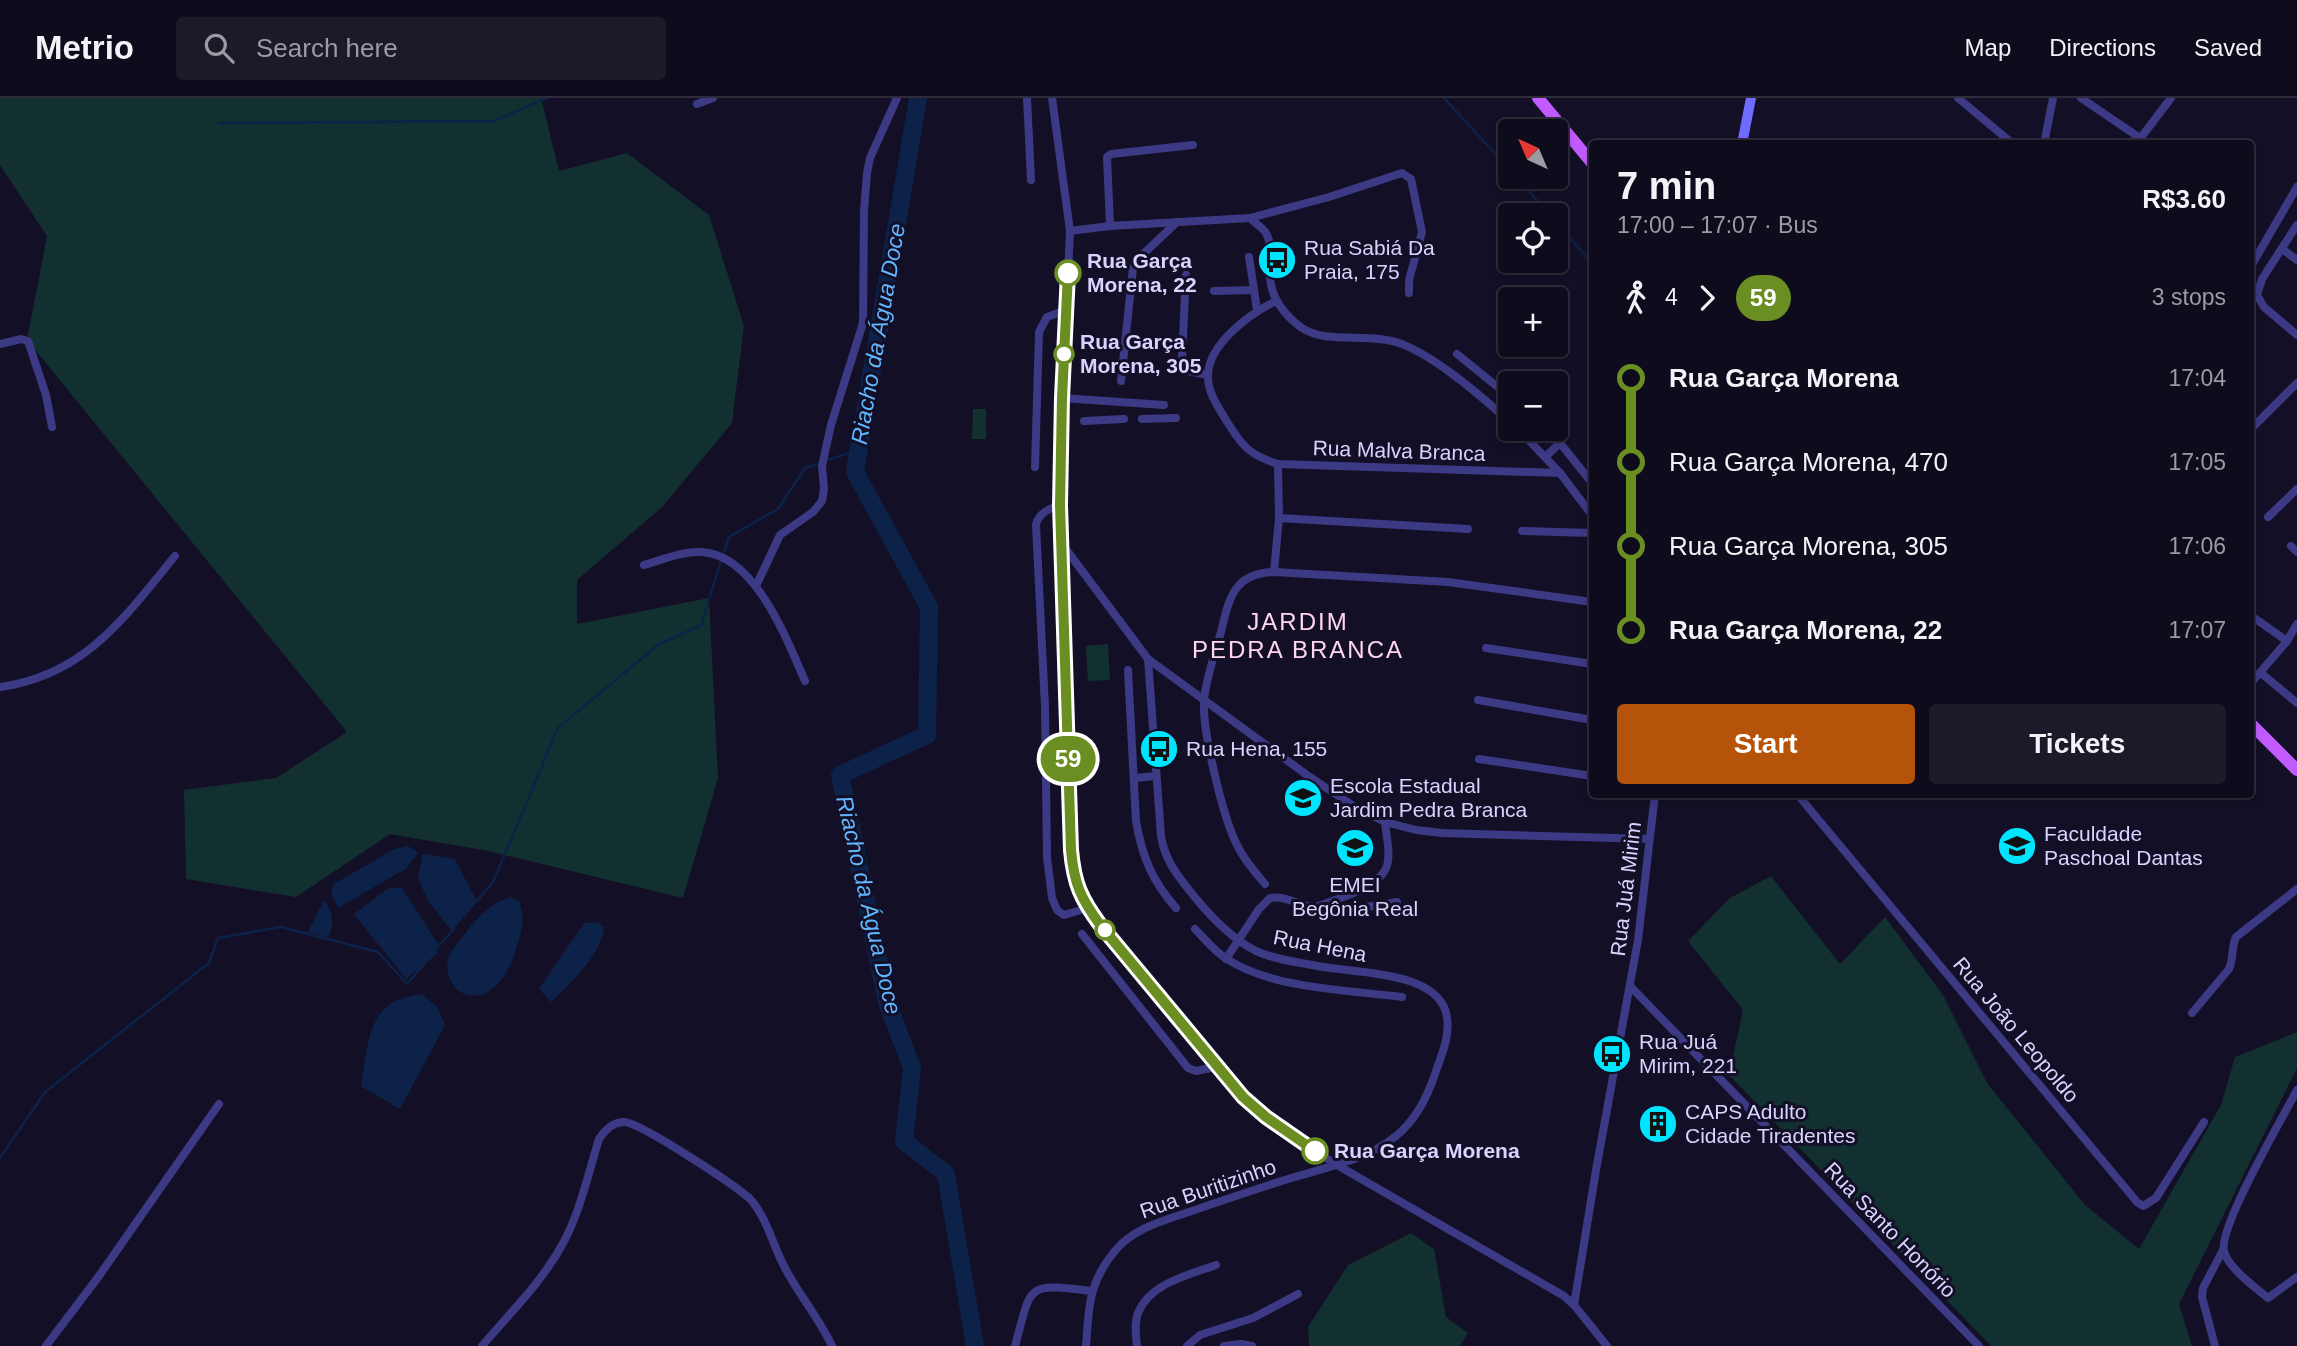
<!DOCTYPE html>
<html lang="en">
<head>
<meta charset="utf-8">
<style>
  :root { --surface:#0e0b1c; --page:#1c1929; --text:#f1f3f6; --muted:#9b9ba3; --line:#2e2b3b; --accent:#b45309 }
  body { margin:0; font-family:Helvetica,sans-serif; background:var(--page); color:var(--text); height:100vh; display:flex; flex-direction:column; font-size:26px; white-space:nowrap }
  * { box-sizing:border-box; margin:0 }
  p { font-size:23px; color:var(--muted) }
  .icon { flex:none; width:38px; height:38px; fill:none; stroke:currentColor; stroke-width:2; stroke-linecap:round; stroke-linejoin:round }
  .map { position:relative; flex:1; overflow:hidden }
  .panel { position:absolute; left:1589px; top:42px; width:665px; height:658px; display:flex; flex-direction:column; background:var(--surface); border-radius:7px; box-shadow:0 4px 10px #0003,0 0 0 2px var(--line) }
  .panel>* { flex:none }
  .badge { padding:0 14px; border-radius:23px; font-size:24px; line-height:46px }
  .needle { width:46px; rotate:316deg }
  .buttons { position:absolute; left:1498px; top:21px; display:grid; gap:14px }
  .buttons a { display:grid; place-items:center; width:70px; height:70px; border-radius:7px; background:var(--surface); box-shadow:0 4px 10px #0003,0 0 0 2px var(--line); font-size:35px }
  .map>.badge { position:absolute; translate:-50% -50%; box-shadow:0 0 0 4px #fff }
  .legs { display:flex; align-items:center; gap:10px; height:77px; padding:0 28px; font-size:23px }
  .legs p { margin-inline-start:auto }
  .overview { display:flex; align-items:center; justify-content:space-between; height:119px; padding:0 28px }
  h1 { font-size:38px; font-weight:600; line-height:52px }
  .action { display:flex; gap:14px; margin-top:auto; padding:14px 28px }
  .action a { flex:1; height:80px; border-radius:7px; background:var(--accent); color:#fff; font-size:28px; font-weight:600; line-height:80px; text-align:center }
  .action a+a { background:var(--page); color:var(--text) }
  ul { padding:0 28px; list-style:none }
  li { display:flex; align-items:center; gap:24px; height:84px; font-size:26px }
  li i { display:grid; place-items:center; width:10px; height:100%; margin:0 9px; background:currentColor }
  li i::after { content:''; width:18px; height:18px; margin:-9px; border:5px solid; border-radius:50%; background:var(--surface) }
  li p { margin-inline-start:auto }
  li:first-child i { background:linear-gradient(#0000 50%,currentColor 0) }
  li:last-child i { background:linear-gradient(currentColor 50%,#0000 0) }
  header { display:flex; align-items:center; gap:42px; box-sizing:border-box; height:98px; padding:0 35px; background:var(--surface); border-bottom:2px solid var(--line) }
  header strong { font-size:33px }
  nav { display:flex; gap:38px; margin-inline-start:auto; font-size:24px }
  .search { width:490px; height:63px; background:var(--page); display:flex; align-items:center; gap:18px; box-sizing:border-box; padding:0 24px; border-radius:7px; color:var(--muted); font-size:26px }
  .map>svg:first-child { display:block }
  .green { fill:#12302f }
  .water { fill:#0c2248 }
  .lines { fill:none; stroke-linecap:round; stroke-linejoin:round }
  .stream { stroke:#0c2248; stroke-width:2.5 }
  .river { stroke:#0c2248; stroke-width:18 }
  .street { stroke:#3d3a85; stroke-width:8 }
  .secondary { stroke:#6f6bff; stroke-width:10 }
  .primary { stroke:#c25bff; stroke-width:12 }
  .line-1-casing { stroke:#fff; stroke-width:16 }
  .line-1 { stroke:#6b8e23; stroke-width:10 }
  .stop-1-dot { fill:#fff; stroke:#6b8e23; stroke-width:3.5 }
  .labels { text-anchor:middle; stroke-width:6; stroke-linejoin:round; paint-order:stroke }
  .poi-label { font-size:21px; fill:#d9d4ff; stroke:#130f26; text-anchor:start }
  .stop-label { font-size:21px; font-weight:bold; fill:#d9d4ff; stroke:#130f26; text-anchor:start }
  .street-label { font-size:21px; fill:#d9d4ff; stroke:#130f26 }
  .water-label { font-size:23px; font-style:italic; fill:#62b6ff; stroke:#130f26 }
  .quarter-label { font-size:24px; letter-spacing:2px; fill:#ffd6f0; stroke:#130f26 }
</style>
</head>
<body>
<header>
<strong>Metrio</strong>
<div class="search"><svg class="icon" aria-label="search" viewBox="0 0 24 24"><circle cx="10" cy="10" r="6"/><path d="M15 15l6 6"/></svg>Search here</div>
<nav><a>Map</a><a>Directions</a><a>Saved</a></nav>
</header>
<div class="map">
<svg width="2297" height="1248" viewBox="0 0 2297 1248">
  <rect width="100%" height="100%" fill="#130f26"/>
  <g class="green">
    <path d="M0 0H541L559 73 627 55 709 117 744 228 732 325 662 409 577 482V526L709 500 718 680 683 800 488 753 390 736 296 799 186 781 184 692 276 680 347 634 27 242 47 138 0 67Z"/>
    <path d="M973 311H986V341H972Z"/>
    <path d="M1108 546 1110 582 1088 583 1086 548Z"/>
    <path d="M1771 778 1840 866 1885 819 1943 897 1987 985 2085 1107 2139 1151 2221 1007 2235 959 2297 934V970L2179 1206 2192 1248H1991L1729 977 1743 912 1688 843 1730 800Z"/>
    <path d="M1411 1135 1434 1151 1446 1219 1468 1235 1460 1248H1309L1308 1229 1348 1167Z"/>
  </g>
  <g class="water">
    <path d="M408 748 418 755 407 770 338 810 331 794 334 786 394 751Z"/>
    <path d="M423 756 455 761 477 804 452 833 428 803 418 780Z"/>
    <path d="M389 790H402L438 846 437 856 406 881 354 816Z"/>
    <path d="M510 799 519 803C527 823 520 840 513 860 508 874 498 891 483 896 459 904 442 880 449 858 453 849 462 840 468 832 478 818 494 804 510 799Z"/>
    <path d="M324 802C333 813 335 827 328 839L308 834Z"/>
    <path d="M598 824 604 829C601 858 571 884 551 904L539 891 584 825Z"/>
    <path d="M422 896 437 909 445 927 400 1011 361 988C366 963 366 922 390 906 399 900 411 898 422 896Z"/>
  </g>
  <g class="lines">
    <g class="stream">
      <path d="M1444 0 1510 72"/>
      <path d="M219 25 494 23 547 0"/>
      <path d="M1516 79 1550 117"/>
      <path d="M1556 124 1592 165"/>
      <path d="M827 362 859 352"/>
      <path d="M723 457 729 439 778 411 805 370 820 365"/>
      <path d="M476 804 493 784 558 630 658 547 701 527 721 463"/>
      <path d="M435 852 454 831"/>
      <path d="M0 1060 45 994 209 865 218 840 281 829 378 854 407 886 424 866"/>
    </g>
    <path class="river" d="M918 0 855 374 929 509 927 637 840 677 887 904 912 970 904 1043 946 1076 975 1248"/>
    <g class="street">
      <path d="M1027 0 1031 82"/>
      <path d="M1052 0 1070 133 1062 300 1060 407 1071 752 1075 785 1088 810 1243 999 1293 1039 1337 1067 1564 1198 1574 1207 1607 1248"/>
      <path d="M1958 0 2013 46"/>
      <path d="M2081 0 2140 40"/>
      <path d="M697 6 713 0"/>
      <path d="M2044 46 2053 0"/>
      <path d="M2136 46 2171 0"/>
      <path d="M1250 120C1255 125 1262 129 1266 135 1273 147 1269 164 1270 177 1270 199 1285 218 1302 230 1326 246 1366 235 1396 244 1432 255 1482 299 1510 324"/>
      <path d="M2297 127 2262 181 2257 197 2264 209 2297 237"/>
      <path d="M1110 128 1107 59 1111 56 1193 47"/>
      <path d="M1070 133 1110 128 1250 120 1329 99 1402 75 1411 81 1422 134 1409 182V195"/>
      <path d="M2282 151 2297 162"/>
      <path d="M2250 170 2297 89"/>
      <path d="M1186 177 1182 258 1188 273 1208 277"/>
      <path d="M1254 192 1257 212"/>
      <path d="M1214 193 1254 192 1249 159"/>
      <path d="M1276 203C1250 216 1209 245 1208 277 1207 293 1218 309 1226 322 1242 348 1249 357 1278 366L1560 375"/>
      <path d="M0 246 21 241 28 243 46 297 52 329"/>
      <path d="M1457 256 1510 299"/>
      <path d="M1121 283 1133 170 1139 160 1177 124"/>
      <path d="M1062 300 1164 307"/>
      <path d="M1142 321 1176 320"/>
      <path d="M1084 323 1124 321"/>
      <path d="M1518 331 1560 375 1592 417"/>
      <path d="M1546 331 1560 345 1592 385"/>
      <path d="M2250 332 2297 285"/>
      <path d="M1545 359 1560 345"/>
      <path d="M1035 369 1039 234 1047 219 1066 212"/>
      <path d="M1060 407C1050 410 1038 415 1036 427L1045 609 1047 759 1052 800 1057 812 1064 817 1088 810"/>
      <path d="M2268 419 2297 391"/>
      <path d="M1279 420 1468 431"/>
      <path d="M1522 433 1592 435"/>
      <path d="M1062 446 1148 561 1307 677 1355 709 1385 724 1416 732 1442 735 1649 741"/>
      <path d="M2291 448 2297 454"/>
      <path d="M644 467C661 462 683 453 701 454 755 456 787 542 805 583"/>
      <path d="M1274 474 1279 420 1278 366"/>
      <path d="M756 488 780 437 813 414 822 403 824 391 822 368 831 327 863 225 864 113 867 75 870 60 897 0"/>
      <path d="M2250 517 2287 543"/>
      <path d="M1486 550 1592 566"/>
      <path d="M1128 572 1136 723C1142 758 1152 783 1176 810"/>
      <path d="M2261 575 2297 605"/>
      <path d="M2250 586 2287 543 2297 526"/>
      <path d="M0 589C85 577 124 520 175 458"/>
      <path d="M1478 602 1592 622"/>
      <path d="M1479 661 1592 678"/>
      <path d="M1135 680 1156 678"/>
      <path d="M1797 696 2137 1104 2143 1108 2156 1100 2204 1024"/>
      <path d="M1265 786C1255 774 1244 762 1237 747 1223 719 1202 633 1204 602 1206 580 1215 555 1221 534 1229 500 1234 475 1274 474L1448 484 1592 504"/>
      <path d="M1318 808C1338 801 1386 788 1388 763 1390 751 1386 737 1385 724"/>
      <path d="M1195 831C1205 841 1214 853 1227 861 1272 891 1349 892 1402 899"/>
      <path d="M1082 836 1188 970 1196 973 1216 969"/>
      <path d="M1226 861 1259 811 1270 800C1285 797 1298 807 1313 809 1341 814 1369 809 1397 804"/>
      <path d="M1631 889 1979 1248"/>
      <path d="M2192 915 2229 871C2234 860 2231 850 2236 839L2297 791"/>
      <path d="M2297 992C2283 1019 2218 1130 2224 1153 2227 1169 2256 1190 2268 1200L2297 1179"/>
      <path d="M1574 1207 1596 1072 1638 842 1655 696"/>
      <path d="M46 1248 99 1178 219 1006"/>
      <path d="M482 1248C509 1216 542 1184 562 1147 580 1115 588 1076 599 1041 605 1032 613 1023 625 1024 642 1026 739 1089 752 1103 768 1123 773 1148 785 1170 799 1197 819 1220 832 1248"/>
      <path d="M1015 1248C1032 1186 1025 1185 1091 1193"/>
      <path d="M1086 1248C1089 1209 1088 1186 1114 1154 1130 1133 1158 1124 1183 1116 1218 1104 1253 1092 1288 1081 1324 1070 1367 1062 1396 1038 1416 1022 1427 1000 1435 976 1441 958 1450 939 1447 920 1442 873 1357 875 1323 869 1302 865 1276 862 1256 853 1232 841 1210 818 1193 797 1178 778 1165 763 1161 738L1148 561"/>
      <path d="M1137 1248C1136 1238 1134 1225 1138 1215 1150 1185 1189 1177 1216 1167"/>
      <path d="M1187 1248 1200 1237 1253 1220 1298 1196"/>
      <path d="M1224 1248 1241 1246 1252 1248"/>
      <path d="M2215 1248 2202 1199 2203 1190 2223 1152"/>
    </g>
    <path class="secondary" d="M1742 46 1751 0"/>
    <g class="primary">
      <path d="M1538 0 1592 65"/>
      <path d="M2250 625 2297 672"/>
    </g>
  </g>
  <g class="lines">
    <g class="line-1-casing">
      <path id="line-1" d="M1068 175 1062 300 1060 407 1071 752C1074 786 1081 801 1101 828L1243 999 1266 1019 1315 1053"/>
    </g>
    <use href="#line-1" class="line-1"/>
  </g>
  <defs>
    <g id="bus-disc" transform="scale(2.0125)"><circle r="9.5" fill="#00e5ff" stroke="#130f26"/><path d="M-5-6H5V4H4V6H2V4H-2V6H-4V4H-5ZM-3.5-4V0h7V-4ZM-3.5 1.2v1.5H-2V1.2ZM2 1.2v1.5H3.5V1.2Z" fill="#111"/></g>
    <g id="school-disc" transform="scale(2.0125)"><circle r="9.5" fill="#00e5ff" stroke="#130f26"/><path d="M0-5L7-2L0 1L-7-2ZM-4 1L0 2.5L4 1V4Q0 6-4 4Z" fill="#111"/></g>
    <g id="university-disc" transform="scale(2.0125)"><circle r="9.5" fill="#00e5ff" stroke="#130f26"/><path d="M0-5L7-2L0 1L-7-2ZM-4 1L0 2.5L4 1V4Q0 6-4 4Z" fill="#111"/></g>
    <g id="building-disc" transform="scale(2.0125)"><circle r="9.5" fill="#00e5ff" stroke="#130f26"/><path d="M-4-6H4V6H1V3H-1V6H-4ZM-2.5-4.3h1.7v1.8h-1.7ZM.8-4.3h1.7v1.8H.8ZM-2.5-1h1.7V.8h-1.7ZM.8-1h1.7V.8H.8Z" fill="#111"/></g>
  </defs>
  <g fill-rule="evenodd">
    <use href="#bus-disc" x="1277" y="162"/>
    <use href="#bus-disc" x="1159" y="651"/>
    <use href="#school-disc" x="1303" y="700"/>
    <use href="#university-disc" x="2017" y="748"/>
    <use href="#school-disc" x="1355" y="750"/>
    <use href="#bus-disc" x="1612" y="956"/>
    <use href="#building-disc" x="1658" y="1026"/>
  </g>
  <g class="stop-1-dot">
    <circle cx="1068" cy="175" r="12"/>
    <circle cx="1064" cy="256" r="9"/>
    <circle cx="1105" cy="832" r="9"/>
    <circle cx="1315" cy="1053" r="12"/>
  </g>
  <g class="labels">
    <g class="poi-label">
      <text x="1304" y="157">Rua Sabiá Da<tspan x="1304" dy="24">Praia, 175</tspan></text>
      <text x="1186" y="658">Rua Hena, 155</text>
      <text x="1330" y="695">Escola Estadual<tspan x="1330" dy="24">Jardim Pedra Branca</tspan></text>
      <text x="2044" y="743">Faculdade<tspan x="2044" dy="24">Paschoal Dantas</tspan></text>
      <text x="1355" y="794" text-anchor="middle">EMEI<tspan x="1355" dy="24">Begônia Real</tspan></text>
      <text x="1639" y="951">Rua Juá<tspan x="1639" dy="24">Mirim, 221</tspan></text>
      <text x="1685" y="1021">CAPS Adulto<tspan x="1685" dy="24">Cidade Tiradentes</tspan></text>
    </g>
    <g class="stop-label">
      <text x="1087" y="170">Rua Garça<tspan x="1087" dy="24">Morena, 22</tspan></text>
      <text x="1080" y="251">Rua Garça<tspan x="1080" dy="24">Morena, 305</tspan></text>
      <text x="1334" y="1060">Rua Garça Morena</text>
    </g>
    <g class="street-label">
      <text transform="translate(1399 353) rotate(2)" y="7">Rua Malva Branca</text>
      <text transform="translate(1626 791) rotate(-83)" y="7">Rua Juá Mirim</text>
      <text transform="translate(1320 848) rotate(11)" y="7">Rua Hena</text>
      <text transform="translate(2016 932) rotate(50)" y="7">Rua João Leopoldo</text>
      <text transform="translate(1208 1091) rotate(-19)" y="7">Rua Buritizinho</text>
      <text transform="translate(1890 1132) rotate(46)" y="7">Rua Santo Honório</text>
    </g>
    <g class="water-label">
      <text transform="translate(878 236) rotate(-80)" y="8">Riacho da Água Doce</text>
      <text transform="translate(869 807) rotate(77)" y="8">Riacho da Água Doce</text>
    </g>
    <g class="quarter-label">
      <text x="1298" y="532">JARDIM<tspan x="1298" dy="28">PEDRA BRANCA</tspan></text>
    </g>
  </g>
</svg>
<div class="buttons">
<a><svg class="needle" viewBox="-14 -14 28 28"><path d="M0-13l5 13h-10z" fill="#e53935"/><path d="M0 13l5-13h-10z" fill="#9b9ba3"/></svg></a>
<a><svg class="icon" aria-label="locate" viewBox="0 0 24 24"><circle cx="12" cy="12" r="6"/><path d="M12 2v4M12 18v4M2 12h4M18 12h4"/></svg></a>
<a>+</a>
<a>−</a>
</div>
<b class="badge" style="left:1068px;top:661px;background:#6b8e23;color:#fff">59</b>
<section class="panel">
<div class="overview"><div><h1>7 min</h1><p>17:00 – 17:07 · Bus</p></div><b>R$3.60</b></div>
<div class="legs"><svg class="icon" aria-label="walk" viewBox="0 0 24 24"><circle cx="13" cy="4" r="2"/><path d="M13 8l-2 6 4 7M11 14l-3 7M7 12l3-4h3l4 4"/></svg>4<svg class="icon" aria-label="forward" viewBox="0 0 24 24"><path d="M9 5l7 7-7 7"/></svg><b class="badge" style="background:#6b8e23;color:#fff">59</b><p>3 stops</p></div>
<ul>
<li><i style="color:#6b8e23"></i><b>Rua Garça Morena</b><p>17:04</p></li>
<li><i style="color:#6b8e23"></i><span>Rua Garça Morena, 470</span><p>17:05</p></li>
<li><i style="color:#6b8e23"></i><span>Rua Garça Morena, 305</span><p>17:06</p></li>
<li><i style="color:#6b8e23"></i><b>Rua Garça Morena, 22</b><p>17:07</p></li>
</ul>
<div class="action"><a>Start</a><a>Tickets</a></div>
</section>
</div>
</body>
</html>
